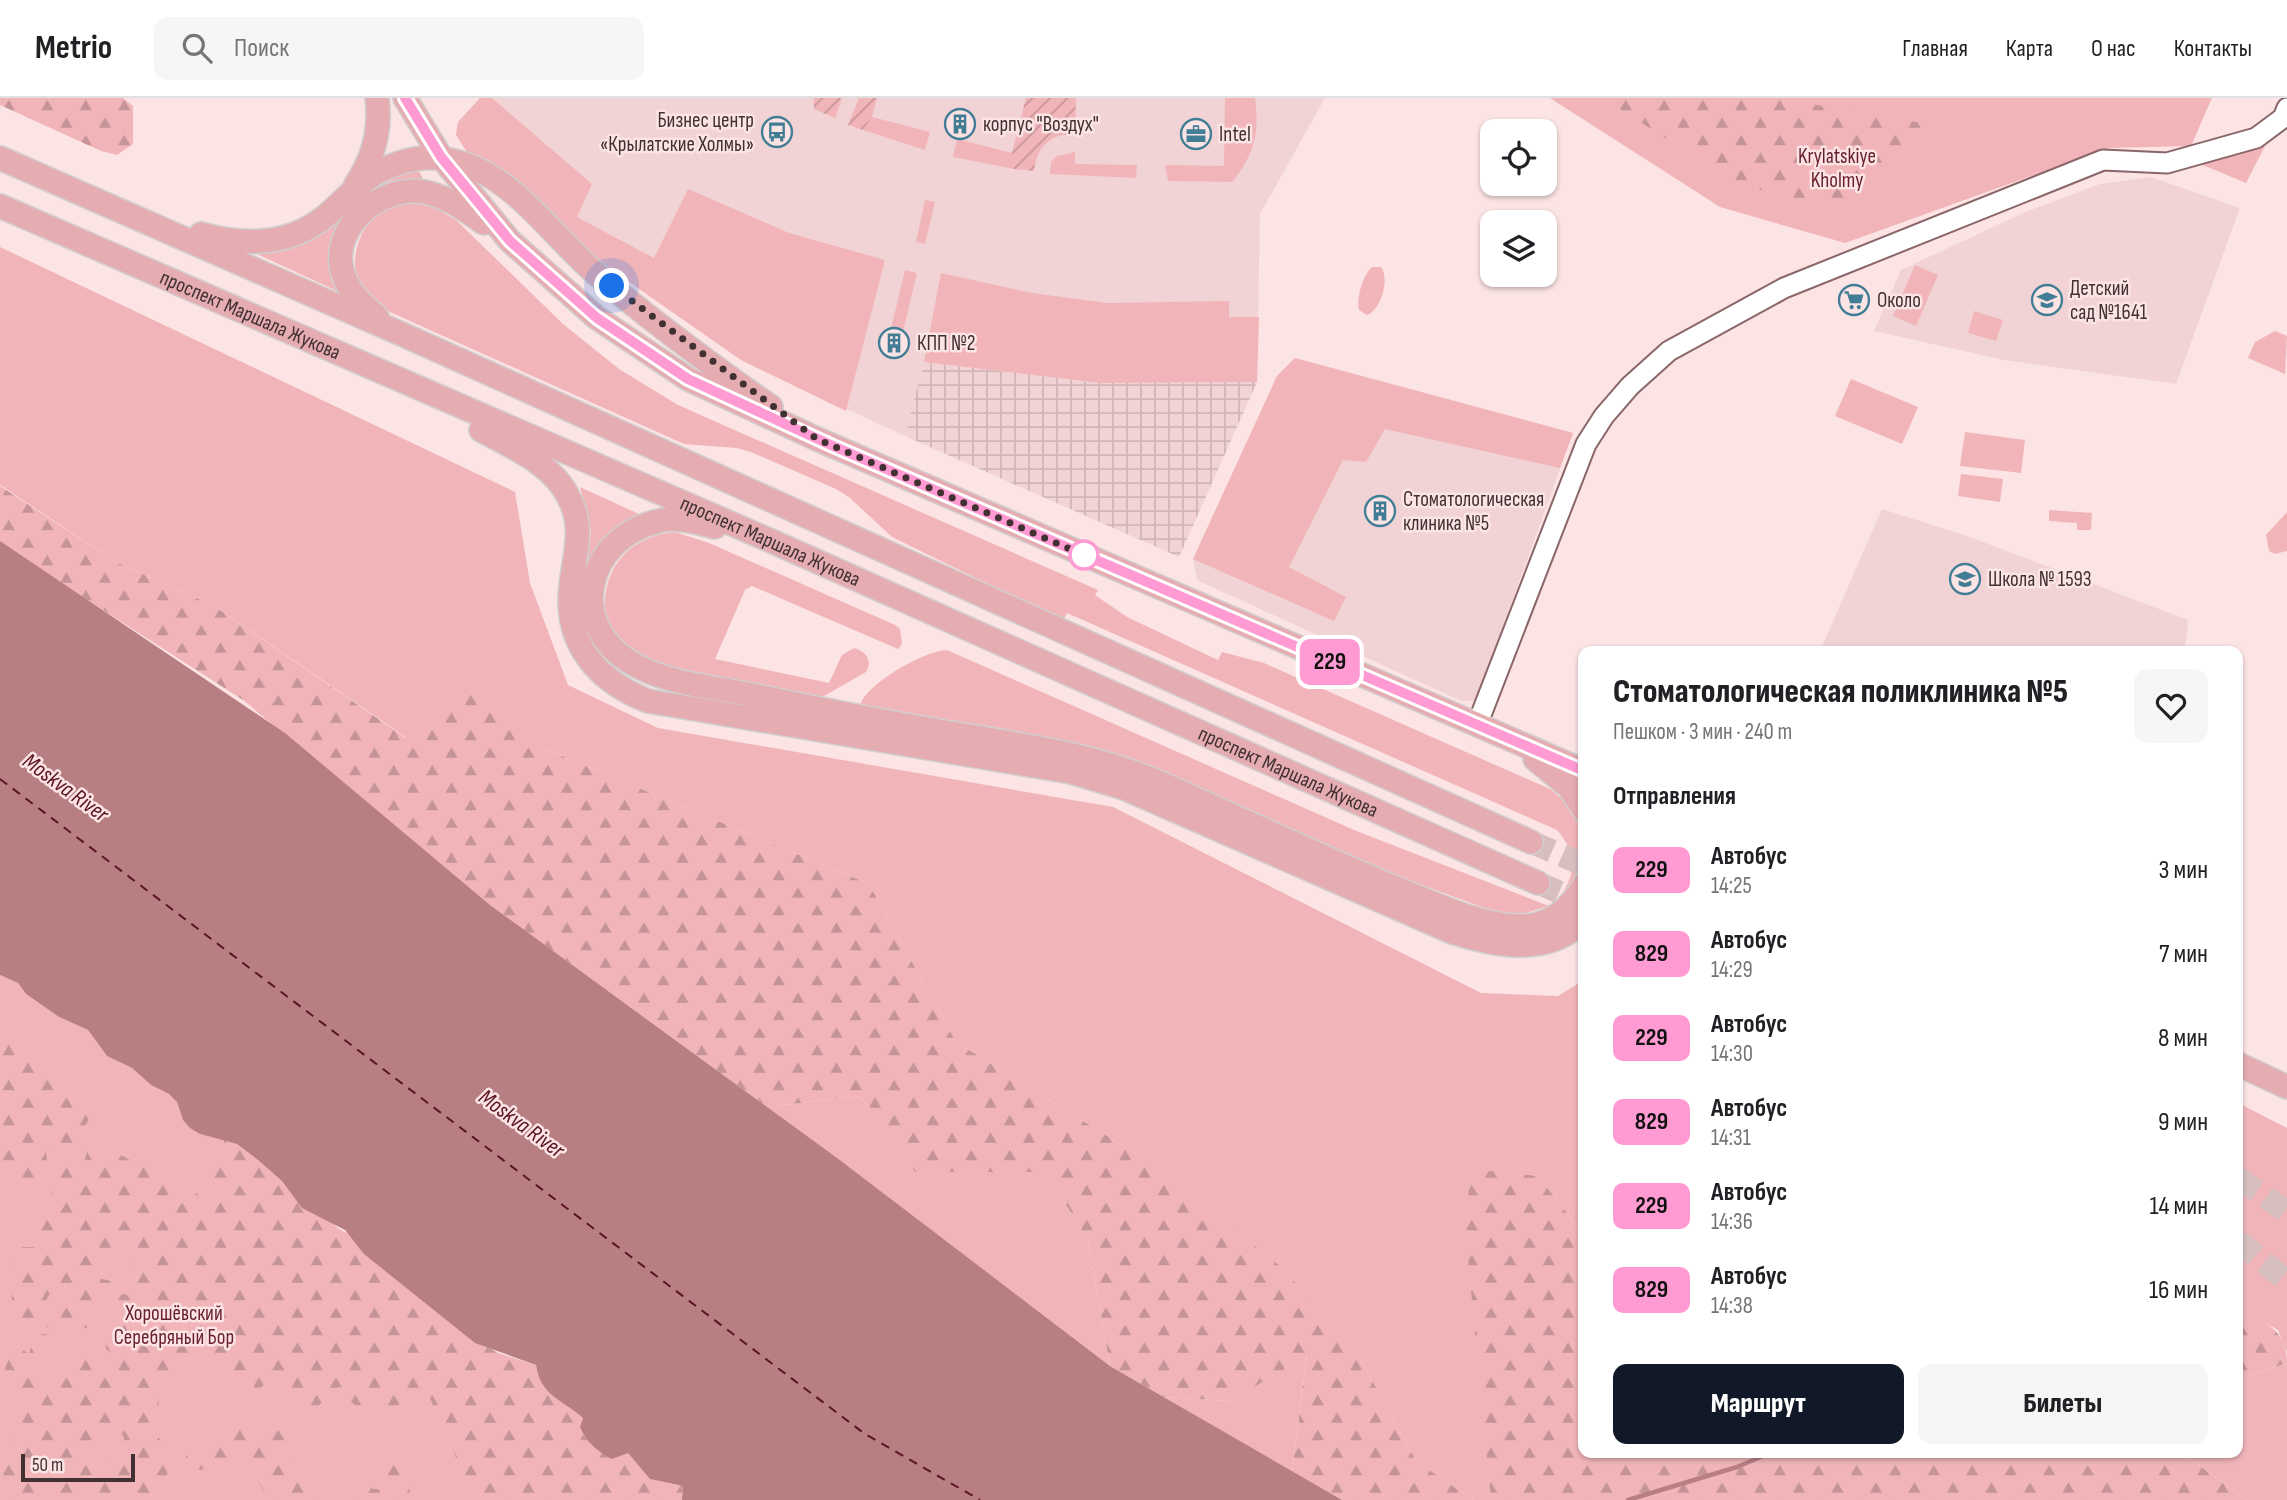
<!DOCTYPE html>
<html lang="ru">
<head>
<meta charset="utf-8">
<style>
  :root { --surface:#fff; --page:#f6f6f6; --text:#202124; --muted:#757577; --line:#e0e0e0; --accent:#111827 }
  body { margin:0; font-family:"Sofia Sans Condensed",sans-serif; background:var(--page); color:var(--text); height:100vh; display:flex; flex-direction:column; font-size:26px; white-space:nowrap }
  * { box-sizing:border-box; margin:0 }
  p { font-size:23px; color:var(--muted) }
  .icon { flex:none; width:38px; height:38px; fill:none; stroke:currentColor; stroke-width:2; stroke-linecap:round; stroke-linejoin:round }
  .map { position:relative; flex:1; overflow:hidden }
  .details { position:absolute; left:1578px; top:548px; width:665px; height:812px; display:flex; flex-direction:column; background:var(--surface); border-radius:14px; box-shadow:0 2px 5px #0004 }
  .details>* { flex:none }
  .badge { padding:0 14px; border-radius:10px; font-size:24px; line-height:46px }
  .buttons { position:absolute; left:1480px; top:21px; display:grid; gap:14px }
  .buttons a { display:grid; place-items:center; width:77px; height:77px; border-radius:14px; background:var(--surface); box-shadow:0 2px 5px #0004; font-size:35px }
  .scale { position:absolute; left:21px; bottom:18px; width:114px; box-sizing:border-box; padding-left:7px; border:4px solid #413132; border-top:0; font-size:19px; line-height:24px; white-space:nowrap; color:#413132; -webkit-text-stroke:5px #fce3e4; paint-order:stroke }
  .you { position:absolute; width:35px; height:35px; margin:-18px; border:5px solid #fff; border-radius:50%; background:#1a73e8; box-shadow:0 0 0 10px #1a73e833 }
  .map>.badge { position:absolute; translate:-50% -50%; box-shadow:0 0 0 4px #fff }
  h2 { padding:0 35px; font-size:26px; line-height:63px }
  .round { display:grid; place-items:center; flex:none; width:74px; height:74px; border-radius:14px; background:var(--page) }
  .headline { display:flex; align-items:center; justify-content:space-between; height:119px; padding:0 35px }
  h1 { font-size:33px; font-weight:800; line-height:52px }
  .action { display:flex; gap:14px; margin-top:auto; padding:14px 35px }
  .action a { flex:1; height:80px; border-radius:14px; background:var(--accent); color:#fff; font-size:28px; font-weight:800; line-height:80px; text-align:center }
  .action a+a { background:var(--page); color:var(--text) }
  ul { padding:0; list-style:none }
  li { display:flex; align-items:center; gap:21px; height:84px; padding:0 35px }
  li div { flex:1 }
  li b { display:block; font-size:26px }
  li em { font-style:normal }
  li .badge { min-width:77px; font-weight:700; text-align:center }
  header { display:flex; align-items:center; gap:42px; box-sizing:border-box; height:98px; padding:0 35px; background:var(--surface); border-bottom:2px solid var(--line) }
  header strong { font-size:33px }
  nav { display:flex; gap:38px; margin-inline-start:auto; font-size:24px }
  .search { width:490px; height:63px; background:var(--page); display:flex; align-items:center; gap:18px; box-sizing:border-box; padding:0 24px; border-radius:14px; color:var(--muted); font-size:26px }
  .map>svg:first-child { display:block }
  .built { fill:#f2d3d5 }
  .industrial { fill:url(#industrial-grid) }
  .green { fill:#f1b5b9 }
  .forest { fill:url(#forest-firs); fill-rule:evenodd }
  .garden { fill:url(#garden-furrows) }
  .water { fill:#b87f83 }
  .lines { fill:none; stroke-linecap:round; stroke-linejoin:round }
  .stream { stroke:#b87f83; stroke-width:4.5 }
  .ferry { stroke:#5b1522; stroke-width:2; stroke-dasharray:9 7; stroke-linecap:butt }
  .major-tunnel { stroke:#d7bfc0; stroke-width:23; stroke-dasharray:23 11; stroke-linecap:butt }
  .minor-casing { stroke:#8a6668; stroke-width:23 }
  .major-casing { stroke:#d1cece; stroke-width:26 }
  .minor { stroke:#fff; stroke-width:19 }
  .major { stroke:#e5acb2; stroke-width:23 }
  .line-casing { stroke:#fff; stroke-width:16 }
  .line { stroke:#ff9ad2; stroke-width:10 }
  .walk { stroke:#413132; stroke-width:7; stroke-dasharray:0 12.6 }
  .stop-dot { fill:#fff; stroke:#ff9ad2; stroke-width:3.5 }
  .labels { text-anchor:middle; stroke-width:5; stroke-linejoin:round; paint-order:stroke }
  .poi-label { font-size:21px; fill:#413132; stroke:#fce3e4; text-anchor:start }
  .park-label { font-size:21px; fill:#661f2b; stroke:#fce3e4 }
  .street-label { font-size:21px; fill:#413132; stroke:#fce3e4 }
  .water-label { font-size:23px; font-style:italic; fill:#5b1522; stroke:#fce3e4 }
</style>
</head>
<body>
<header>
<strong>Metrio</strong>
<div class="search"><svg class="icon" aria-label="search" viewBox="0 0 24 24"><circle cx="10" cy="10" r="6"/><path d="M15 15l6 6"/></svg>Поиск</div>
<nav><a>Главная</a><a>Карта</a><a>О нас</a><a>Контакты</a></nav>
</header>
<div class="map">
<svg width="2287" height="1402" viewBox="0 0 2287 1402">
  <defs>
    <pattern id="industrial-grid" width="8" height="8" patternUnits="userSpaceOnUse" patternTransform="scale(1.75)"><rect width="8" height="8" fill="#f2d3d5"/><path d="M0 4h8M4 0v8" fill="none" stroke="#d1b6b7"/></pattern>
    <pattern id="forest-firs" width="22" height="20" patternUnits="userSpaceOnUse" patternTransform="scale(1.75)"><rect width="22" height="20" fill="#f1b5b9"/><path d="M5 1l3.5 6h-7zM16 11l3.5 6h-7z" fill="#c59497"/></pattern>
    <pattern id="garden-furrows" width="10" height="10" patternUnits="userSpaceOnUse" patternTransform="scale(1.75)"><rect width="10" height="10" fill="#f1b5b9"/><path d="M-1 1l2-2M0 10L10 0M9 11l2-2" fill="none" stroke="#c59497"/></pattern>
  </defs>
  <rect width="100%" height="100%" fill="#fce3e4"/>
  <g class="built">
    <path d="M481 0H1325L1260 116 1257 284 1100 285 924 264 905 338 741 262 602 165 501 71 467 54 456 37 458 24Z"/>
    <path d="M2151 79 2240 110 2176 286 2004 262 1874 233 1901 172 2023 115 2100 86Z"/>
    <path d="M1295 260 1573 335 1476 603H1461L1197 482 1193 461 1277 278Z"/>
    <path d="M1882 411 1970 439 2188 522 2185 553H1820Z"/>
  </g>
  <path class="industrial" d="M924 264 1100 285 1257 284 1179 459 905 338Z"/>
  <g class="green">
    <path d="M480 0H492L592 86 577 119 654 160 688 91 789 135 885 162 846 313 741 262 602 165 501 71 467 54 456 37 458 24Z"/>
    <path d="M1225 0H1255C1260 33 1254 58 1232 84L1168 83 1165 67 1224 68Z"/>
    <path d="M1550 0H2212L2191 48 2109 50 1845 145 1720 109Z"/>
    <path d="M872 19 930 34 925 52 863 32Z"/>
    <path d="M957 41 1012 55 1014 71 953 59Z"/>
    <path d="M2266 46 2246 85 2198 65Z"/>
    <path d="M1075 54V66L1137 67 1136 80 1050 76 1051 64 1057 58Z"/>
    <path d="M417 69 425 85 362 103 339 194 259 157 260 154 284 150 385 83Z"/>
    <path d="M925 102 935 104 925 146 916 144Z"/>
    <path d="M411 104 427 105 456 122 563 226 619 271 678 307 1098 492 1095 497 1127 519 1218 562 1222 554 1264 565 1550 691C1590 719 1592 767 1559 801 1576 774 1579 758 1557 732L1067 515 1063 523 1051 517 892 439 849 399 836 391 751 354 737 350 684 346 381 210C373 202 363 195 359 185 348 161 361 124 384 111 392 107 402 105 411 104Z"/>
    <path d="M0 149 515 394 530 485 568 587 658 630 1113 709 1481 895 1558 898 1584 882V1137L1538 1078 1470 1072 1491 1402H1473L1416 1363 1354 1249 1141 1059 956 944 869 786 545 651 467 586 407 640 214 508 116 464 0 387Z"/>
    <path d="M1915 167 1938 177 1916 228 1893 218Z"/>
    <path d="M1372 169H1381C1390 181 1381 212 1367 217L1359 212C1356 200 1363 177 1372 169Z"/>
    <path d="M905 172 917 175 902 238 890 235Z"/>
    <path d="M941 175 1032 195 1107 205 1229 203V219H1259L1257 284 1100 285 924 264Z"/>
    <path d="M1974 213 2003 222 1996 243 1968 235Z"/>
    <path d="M2275 233 2287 238 2285 276 2248 260 2255 244Z"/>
    <path d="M1295 260 1573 335 1560 370 1385 331 1366 364 1343 362 1289 469 1346 499 1334 523 1193 461 1277 278Z"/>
    <path d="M1851 281 1918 309 1902 346 1835 318Z"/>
    <path d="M1965 334 2025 342 2021 375 1960 368Z"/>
    <path d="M1961 376 2003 381 2000 404 1958 398Z"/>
    <path d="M580 389 641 417 586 474 591 434Z"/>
    <path d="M2049 412 2092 415 2091 432H2077V425L2049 423Z"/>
    <path d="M2287 414V453L2275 456 2269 453 2266 437Z"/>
    <path d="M675 434 709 445 895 527 900 531 902 546 898 551 752 488 745 492 715 561 829 585 842 557 854 550C866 553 873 563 866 574L817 602C764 591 668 579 625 550 602 534 601 499 611 476 623 450 646 437 675 434Z"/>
    <path d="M947 552 1354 732 1549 808 1519 817 1498 815 1343 758 863 610 861 605C870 584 924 553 947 552Z"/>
    <path d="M0 877 18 885 26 896 59 919 88 932 107 958 132 970 151 987 169 996 177 1004 183 1022 200 1036 237 1046 258 1062 400 1183 682 1402H0Z"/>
    <path d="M860 998 915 1074H1047L1088 1144 1110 1268 767 1009Z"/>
    <path d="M2238 1005 2287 1030V1254L2278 1232 2238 1210Z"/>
    <path d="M1307 1257 1292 1374 1164 1299 1230 1303Z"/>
    <path d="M2287 1265V1402H2247L2182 1355 2238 1354V1281Z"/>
  </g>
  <g class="forest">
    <path d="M0 0H123L133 8V46L117 57 101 53 0 7Z"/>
    <path d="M1603 0H1776L1928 26 1894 69 1854 99 1813 105 1737 86Z"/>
    <path d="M0 388 116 464 214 508 406 640 467 585 545 651 869 786 956 944 1141 1059 1280 1168 1354 1249 1416 1363 1473 1402H1342L1292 1374 1307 1258 1230 1303 1164 1299 1110 1268 1088 1144 1047 1074H915L860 998 767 1009 490 807 243 602 14 455 0 443Z"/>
    <path d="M0 940 15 946 43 975 59 980 80 1003 90 1020 70 1051 46 1053 47 1064 33 1095 20 1094 10 1076 0 1080Z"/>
    <path d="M224 1041 258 1062 282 1083 302 1110 352 1138 364 1156 410 1190 443 1221 498 1255 536 1267C539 1296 563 1302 583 1320L580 1329C590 1353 604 1354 628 1355L650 1381 683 1388 682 1402H471C470 1373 454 1373 453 1343L436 1329 432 1304 424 1292 392 1311 371 1305 360 1311 350 1303 347 1290 338 1289 316 1310 305 1305 297 1293H278L266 1285 258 1292 242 1281 238 1284 223 1278 216 1280 214 1269 198 1259 181 1271 169 1294H161L158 1310 150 1321C153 1345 173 1342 164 1367L168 1372 164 1393 157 1400 0 1402V1354L8 1362 17 1363C18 1339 0 1322 26 1304L22 1296H8L2 1290C3 1276 7 1256 19 1249L29 1256 34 1240 40 1235 52 1238 60 1251 57 1257 37 1263 33 1267V1276L42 1282 50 1280 59 1268 74 1264 86 1254 97 1260 111 1278 118 1275 113 1256 106 1251V1245L117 1246 116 1232 122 1222C118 1208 109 1195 94 1202L91 1228 83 1231 71 1222C43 1229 36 1238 14 1212 9 1194 10 1164 22 1149H38L36 1141 32 1139 34 1130 57 1109C50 1098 46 1075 61 1068 67 1065 76 1068 84 1066L89 1046 100 1045 135 1065 184 1086 200 1098 216 1102 207 1078 212 1065 224 1054ZM117 1146 126 1149 131 1155 130 1170 136 1181 133 1197 121 1196 117 1184 102 1181 99 1174 113 1160ZM52 1192H57L62 1203 57 1207 46 1208V1202ZM117 1332 124 1339V1347L117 1358 86 1365 75 1357 78 1349 105 1343ZM59 1363 63 1364 64 1370 54 1381 58 1398 54 1401 34 1382 39 1375Z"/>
    <path d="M1470 1071 1538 1078 1584 1137V1354L2182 1355 2247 1402H1491L1466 1140Z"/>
    <path d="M2238 1210C2264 1225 2287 1230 2287 1265L2238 1281Z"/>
    <path d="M242 1322 250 1323 262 1339 275 1329H282L287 1338 284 1351 307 1374 308 1384 305 1396 310 1401 322 1396 326 1402H261L265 1395 251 1372V1352L244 1354 240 1363 219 1382 207 1371 196 1372 186 1367V1357L194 1354 208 1358 224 1327Z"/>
    <path d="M392 1365H397L400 1378 409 1383 410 1402H342L348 1387 365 1383 373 1391H381Z"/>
  </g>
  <g class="garden">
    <path d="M814 0H842L835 20 814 11Z"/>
    <path d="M859 0H877L872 19 863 32 848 27Z"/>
    <path d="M1026 0H1076L1075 36C1050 36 1037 48 1034 73L1014 71 1012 55Z"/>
  </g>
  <path class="water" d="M0 443 285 635 490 807 837 1060 1110 1268 1342 1402H682L683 1388 650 1381 628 1355 612 1361C597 1353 587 1345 580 1329L583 1320C561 1301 540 1297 536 1267L475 1245 364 1156 345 1132 302 1110 282 1083 258 1062 237 1046 200 1036 190 1030 183 1022 177 1004 169 996 151 987 132 970 107 958 88 932 59 919 26 896 18 885 0 877Z"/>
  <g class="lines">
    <path class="stream" d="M1628 1402 1737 1369 1772 1354"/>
    <path class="ferry" d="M0 681 865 1336 980 1402"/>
    <g class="major-tunnel">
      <path d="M1531 744 1584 767"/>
      <path d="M1538 785 1584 805"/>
      <path d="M2238 1080 2287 1114"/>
      <path d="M2238 1143 2287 1183"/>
    </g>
    <g class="minor-casing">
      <path id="minor" d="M1477 627 1586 346 1604 318 1630 288 1669 253 1784 190 2103 62 2167 65 2256 40 2283 20 2287 10"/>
    </g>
    <g class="major-casing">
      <g id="major">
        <path d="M405 0 441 59 510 143 597 220 688 281 817 341 1584 673"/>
        <path d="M0 60 406 238 1531 744"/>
        <path d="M356 86C373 61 381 31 377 0"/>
        <path id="s1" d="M0 108 769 442 1538 785"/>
        <path d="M201 136C244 148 290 148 327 117 346 101 361 81 384 71 414 57 440 56 470 68 520 88 555 140 594 174 650 222 711 267 771 309"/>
        <path d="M377 219C362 206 347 193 342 172 332 130 376 91 417 93 442 95 464 111 484 125"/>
        <path d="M481 332C512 349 553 366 569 400 588 436 569 468 570 505 571 555 605 586 648 603L1071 674 1124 690 1452 834C1496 848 1548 859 1584 822"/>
        <path d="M715 429C697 425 677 418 659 423 584 440 565 529 635 567 669 586 714 589 752 597 818 611 884 624 951 635 1024 647 1098 657 1165 687 1241 721 1315 756 1391 788 1432 804 1479 829 1524 828 1550 827 1571 810 1584 787"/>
        <path d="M1535 661 1569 689 1584 712"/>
        <path d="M2238 966 2287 989"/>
      </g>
    </g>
    <use href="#minor" class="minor"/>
    <use href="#major" class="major"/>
  </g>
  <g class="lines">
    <g class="line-casing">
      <path id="line" d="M405 0 441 59 510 143 597 220 688 281 833 348 1584 673"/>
    </g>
    <use href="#line" class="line"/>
    <path class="walk" d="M612 188 817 341 1084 457"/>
  </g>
  <defs>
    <g id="building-ring" transform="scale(1.575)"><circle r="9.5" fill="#fce3e4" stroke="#417e95" stroke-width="1.5"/><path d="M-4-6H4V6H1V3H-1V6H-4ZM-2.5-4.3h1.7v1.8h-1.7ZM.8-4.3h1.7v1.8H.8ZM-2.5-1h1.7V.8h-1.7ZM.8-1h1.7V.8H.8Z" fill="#417e95"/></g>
    <g id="bus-ring" transform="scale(1.575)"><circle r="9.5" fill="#fce3e4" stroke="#417e95" stroke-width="1.5"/><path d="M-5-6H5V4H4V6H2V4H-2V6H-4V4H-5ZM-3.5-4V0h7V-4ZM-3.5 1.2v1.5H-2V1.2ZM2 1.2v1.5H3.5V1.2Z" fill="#417e95"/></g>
    <g id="office-ring" transform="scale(1.575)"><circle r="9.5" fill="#fce3e4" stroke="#417e95" stroke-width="1.5"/><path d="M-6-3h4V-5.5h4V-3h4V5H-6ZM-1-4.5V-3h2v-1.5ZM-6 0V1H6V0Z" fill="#417e95"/></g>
    <g id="supermarket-ring" transform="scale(1.575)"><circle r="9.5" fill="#fce3e4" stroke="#417e95" stroke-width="1.5"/><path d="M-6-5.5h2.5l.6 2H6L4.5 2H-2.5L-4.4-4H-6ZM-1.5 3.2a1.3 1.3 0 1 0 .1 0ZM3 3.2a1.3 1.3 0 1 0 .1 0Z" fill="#417e95"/></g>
    <g id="school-ring" transform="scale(1.575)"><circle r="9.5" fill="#fce3e4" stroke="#417e95" stroke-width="1.5"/><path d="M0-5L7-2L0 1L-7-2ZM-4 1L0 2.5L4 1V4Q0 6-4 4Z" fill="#417e95"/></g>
  </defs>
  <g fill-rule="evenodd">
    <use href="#building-ring" x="960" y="26"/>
    <use href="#bus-ring" x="777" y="34"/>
    <use href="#office-ring" x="1196" y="36"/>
    <use href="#supermarket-ring" x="1854" y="202"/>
    <use href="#school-ring" x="2047" y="202"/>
    <use href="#building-ring" x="894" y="245"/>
    <use href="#building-ring" x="1380" y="413"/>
    <use href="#school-ring" x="1965" y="481"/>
  </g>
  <circle class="stop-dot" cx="1084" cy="457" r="14"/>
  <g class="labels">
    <g class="poi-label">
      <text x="754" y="29" text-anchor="end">Бизнес центр<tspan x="754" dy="24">«Крылатские Холмы»</tspan></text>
      <text x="983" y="33">корпус "Воздух"</text>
      <text x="1219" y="43">Intel</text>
      <text x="2070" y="197">Детский<tspan x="2070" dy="24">сад №1641</tspan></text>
      <text x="1877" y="209">Около</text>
      <text x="917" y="252">КПП №2</text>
      <text x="1403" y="408">Стоматологическая<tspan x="1403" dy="24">клиника №5</tspan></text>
      <text x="1988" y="488">Школа № 1593</text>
    </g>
    <g class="park-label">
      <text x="1837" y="65">Krylatskiye<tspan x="1837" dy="24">Kholmy</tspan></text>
      <text x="174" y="1222">Хорошёвский<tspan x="174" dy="24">Серебряный Бор</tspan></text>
    </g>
    <g class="street-label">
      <text dy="7" stroke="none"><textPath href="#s1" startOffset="273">проспект Маршала Жукова</textPath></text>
      <text dy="7" stroke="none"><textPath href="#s1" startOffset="840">проспект Маршала Жукова</textPath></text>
      <text dy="7" stroke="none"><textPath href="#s1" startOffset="1407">проспект Маршала Жукова</textPath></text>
    </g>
    <g class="water-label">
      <text transform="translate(66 689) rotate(36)" y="8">Moskva River</text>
      <text transform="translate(522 1025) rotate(36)" y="8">Moskva River</text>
    </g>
  </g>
</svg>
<div class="buttons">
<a><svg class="icon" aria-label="locate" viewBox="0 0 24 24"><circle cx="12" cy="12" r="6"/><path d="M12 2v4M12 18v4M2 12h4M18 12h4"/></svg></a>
<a><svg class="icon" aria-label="layers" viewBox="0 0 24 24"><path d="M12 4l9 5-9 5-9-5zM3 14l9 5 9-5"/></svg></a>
</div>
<div class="scale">50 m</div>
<div class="you" style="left:612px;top:188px"></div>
<b class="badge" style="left:1330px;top:564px;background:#ff9ad2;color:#111">229</b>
<section class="details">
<div class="headline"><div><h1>Стоматологическая поликлиника №5</h1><p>Пешком · 3 мин · 240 m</p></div><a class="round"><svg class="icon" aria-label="heart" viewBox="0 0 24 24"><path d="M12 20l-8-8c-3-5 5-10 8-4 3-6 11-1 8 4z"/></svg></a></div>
<h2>Отправления</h2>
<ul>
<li><span class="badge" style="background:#ff9ad2;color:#111">229</span><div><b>Автобус</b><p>14:25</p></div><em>3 мин</em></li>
<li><span class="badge" style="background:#ff9ad2;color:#111">829</span><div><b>Автобус</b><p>14:29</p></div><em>7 мин</em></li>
<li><span class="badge" style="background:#ff9ad2;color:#111">229</span><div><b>Автобус</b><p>14:30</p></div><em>8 мин</em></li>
<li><span class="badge" style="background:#ff9ad2;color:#111">829</span><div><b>Автобус</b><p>14:31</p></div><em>9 мин</em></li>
<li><span class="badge" style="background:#ff9ad2;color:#111">229</span><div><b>Автобус</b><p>14:36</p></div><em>14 мин</em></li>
<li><span class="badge" style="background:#ff9ad2;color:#111">829</span><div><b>Автобус</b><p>14:38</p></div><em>16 мин</em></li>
</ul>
<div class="action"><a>Маршрут</a><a>Билеты</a></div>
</section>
</div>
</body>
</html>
